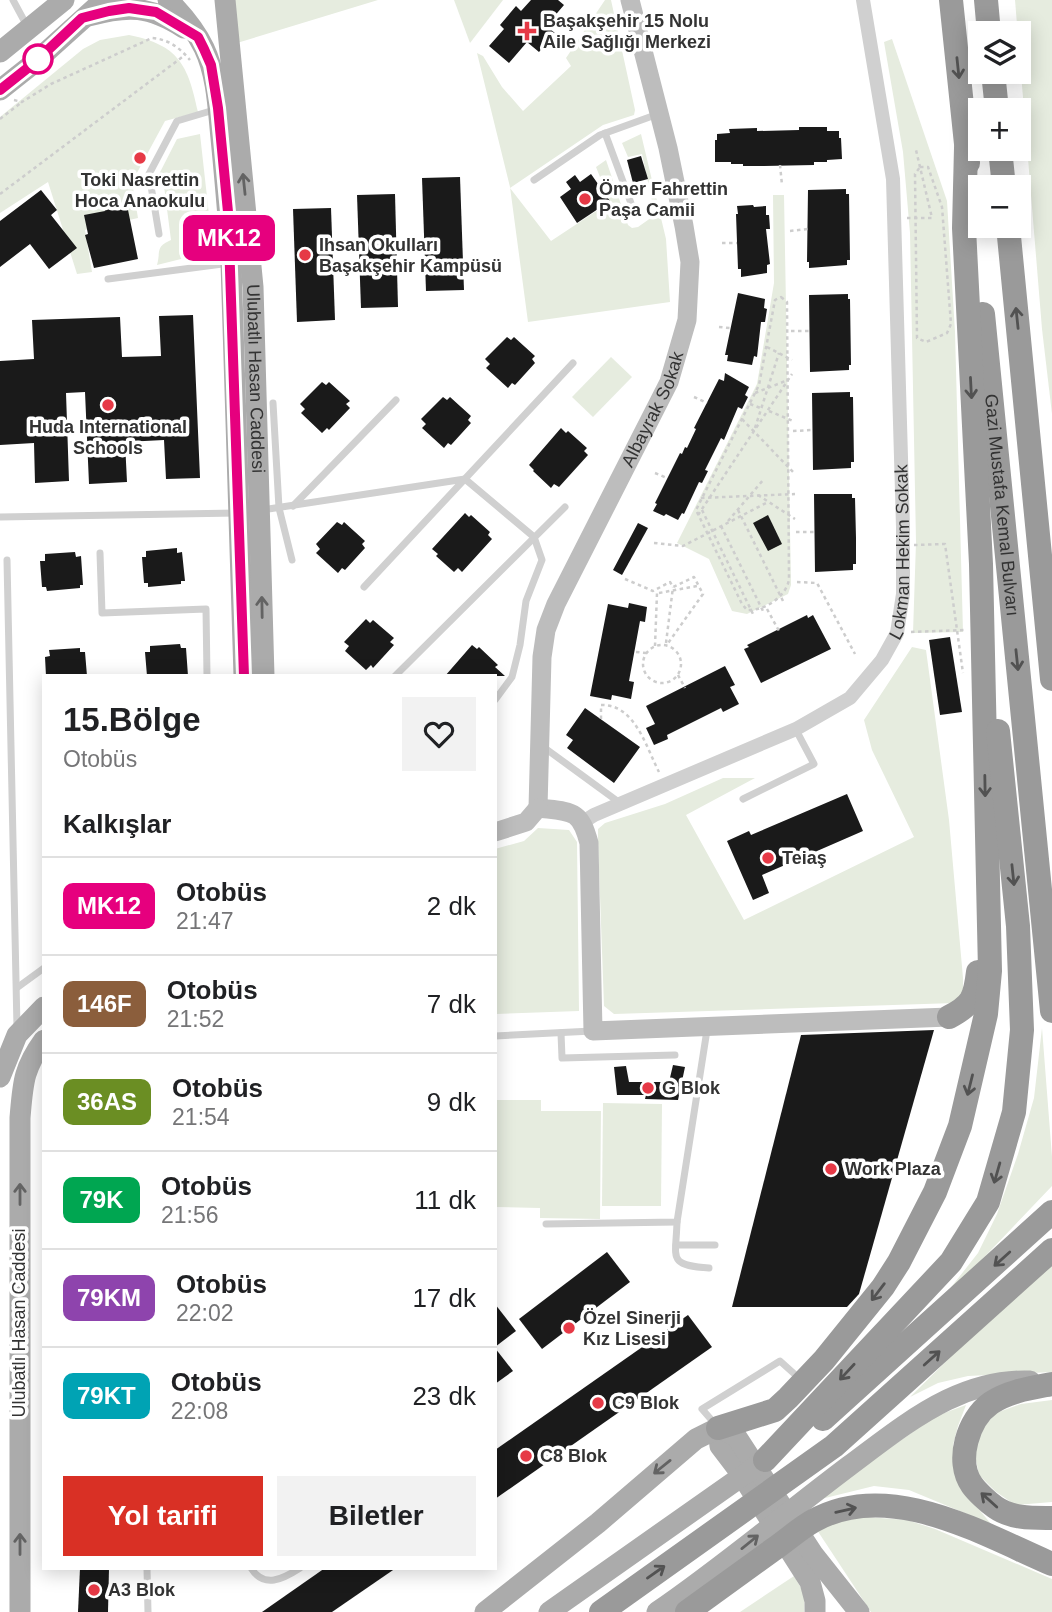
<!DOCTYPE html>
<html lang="tr">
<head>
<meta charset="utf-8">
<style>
  :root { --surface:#fff; --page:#f2f2f2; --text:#202124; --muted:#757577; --line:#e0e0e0; --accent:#d93025 }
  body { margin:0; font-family:Helvetica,sans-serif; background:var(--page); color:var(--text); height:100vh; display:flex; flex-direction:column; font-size:26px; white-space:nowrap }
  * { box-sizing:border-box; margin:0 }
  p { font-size:23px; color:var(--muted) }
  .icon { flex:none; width:38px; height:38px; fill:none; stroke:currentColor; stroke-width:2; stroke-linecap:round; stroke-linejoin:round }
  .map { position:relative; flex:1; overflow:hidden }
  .sheet { position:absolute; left:42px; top:674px; width:455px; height:896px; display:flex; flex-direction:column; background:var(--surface); border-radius:0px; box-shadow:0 4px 18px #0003 }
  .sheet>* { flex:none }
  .badge { padding:0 14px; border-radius:10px; font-size:24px; line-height:46px }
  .controls { position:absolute; left:968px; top:21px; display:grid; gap:14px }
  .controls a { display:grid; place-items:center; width:63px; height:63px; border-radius:0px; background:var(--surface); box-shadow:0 4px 18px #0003; font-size:35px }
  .map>.badge { position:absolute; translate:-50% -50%; box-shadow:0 0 0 4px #fff }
  h2 { padding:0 21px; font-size:26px; line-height:63px }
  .round { display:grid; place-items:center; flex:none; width:74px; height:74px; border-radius:0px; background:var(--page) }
  .overview { display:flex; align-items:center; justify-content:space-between; height:119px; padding:0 21px }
  h1 { font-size:33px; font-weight:600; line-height:52px }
  .button { display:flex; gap:14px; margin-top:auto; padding:14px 21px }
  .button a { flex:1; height:80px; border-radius:0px; background:var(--accent); color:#fff; font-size:28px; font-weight:600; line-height:80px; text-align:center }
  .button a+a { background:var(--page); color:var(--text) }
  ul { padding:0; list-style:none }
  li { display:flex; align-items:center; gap:21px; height:98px; padding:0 21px; border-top:2px solid var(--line) }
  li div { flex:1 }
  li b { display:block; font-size:26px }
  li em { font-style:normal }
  li .badge { min-width:77px; font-weight:700; text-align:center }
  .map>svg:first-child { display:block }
  .green { fill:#e6ecdf }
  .building { fill:#1a1a1a }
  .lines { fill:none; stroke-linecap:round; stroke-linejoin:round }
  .path { stroke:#cdcdcd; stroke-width:2.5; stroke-dasharray:3.5 3.5; stroke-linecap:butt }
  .lane { stroke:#d0d0d0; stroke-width:7 }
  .street { stroke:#d0d0d0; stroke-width:14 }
  .secondary { stroke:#bdbdbd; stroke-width:19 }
  .primary { stroke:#ababab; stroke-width:21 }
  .highway { stroke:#9a9a9a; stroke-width:24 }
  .oneway { stroke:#525252 }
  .oneway2 { stroke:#636363 }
  .line-casing { stroke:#fff; stroke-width:16 }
  .line { stroke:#e6007e; stroke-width:10 }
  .poi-dot { fill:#e63946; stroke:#fff; stroke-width:2.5 }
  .stop-dot { fill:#fff; stroke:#e6007e; stroke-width:3.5 }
  .labels { text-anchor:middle; stroke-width:7; stroke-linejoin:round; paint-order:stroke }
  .poi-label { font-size:18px; font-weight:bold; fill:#333; stroke:#fff; text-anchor:start }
  .street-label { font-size:18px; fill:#333; stroke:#fff }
</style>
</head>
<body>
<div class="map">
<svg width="1052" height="1612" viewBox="0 0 1052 1612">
  <rect width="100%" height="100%" fill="#fff"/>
  <g class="green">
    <path d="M231 0H378L237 43Z"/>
    <path d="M454 0H503L470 43Z"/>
    <path d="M605 0H611L635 110 634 115 603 125 510 188 551 241 610 202 596 167 606 160 628 225 632 228 638 227 655 215 642 154 628 157 622 143 641 134 666 239 670 302 528 322 510 187 477 53 483 56 502 87 523 111 571 66 566 58Z"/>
    <path d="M1015 0H1052V414L1042 329Z"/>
    <path d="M129 35C179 45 188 65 198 112L165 121 132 182 138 218 85 230 92 272 77 274 48 182 0 213V117L83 49 100 40Z"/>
    <path d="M892 39 947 201 955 332 963 632 913 633 916 542 910 233 903 152 884 42Z"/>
    <path d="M200 134 213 251 157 265C161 251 155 247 171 240L164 186 154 184 177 139Z"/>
    <path d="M773 195H784L791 585 788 594 747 614 732 611 709 559 677 543 757 384 774 283Z"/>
    <path d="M611 357 632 377 593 417 572 397Z"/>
    <path d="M912 647 926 650 949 820 963 978V997L955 1003 614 1014 604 1006 598 841V829L605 823 665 804 723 778H755L686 815 744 920 914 837 872 750 864 720Z"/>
    <path d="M538 828 569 830 577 842 579 1011 495 1014V849L524 841Z"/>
    <path d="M1042 1028 1052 1157V1186L930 1314 978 1253 997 1214 1018 1154 1034 1098Z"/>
    <path d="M495 1100H541V1111H601L600 1219 540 1218V1208L495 1207Z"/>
    <path d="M603 1103 662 1104 661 1206H602Z"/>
    <path d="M1052 1257V1372L968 1376 938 1383 910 1397Z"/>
    <path d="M1052 1400V1502L1015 1505 995 1491 979 1475 974 1450 981 1430 996 1413 1021 1404Z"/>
    <path d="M966 1405 958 1426 953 1445 977 1507 991 1524 909 1490 874 1486 821 1499 839 1483 936 1416Z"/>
    <path d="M853 1516 907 1520 935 1529 1052 1579V1612H871L817 1530Z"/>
    <path d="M794 1576 805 1595 804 1612H740Z"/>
  </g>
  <g class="building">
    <path d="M531 0H558L564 5 546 26 555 33 539 52 527 42 509 63 489 46 504 29 500 25 516 6 521 11Z"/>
    <path d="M799 127H827V131H839V138H841L842 159 827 160V162H814V165L764 166H743V164H731V162H715V140H717V134L730 133 729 129 757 128V131L799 130Z"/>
    <path d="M641 156 648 179 633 183 627 160Z"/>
    <path d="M591 174 610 201 577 223 560 197 571 189 566 182 575 175 580 182Z"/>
    <path d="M460 177 464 290 426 291 422 178Z"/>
    <path d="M846 189V194H849L850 260H847V265L809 268V262H807L808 190Z"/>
    <path d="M41 190 57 210 51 215 77 248 49 269 30 244 0 267V221Z"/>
    <path d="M395 194 398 307 361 308 357 195Z"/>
    <path d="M118 202 119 206 127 205 138 259 94 268 85 235 88 234 84 215 105 211 103 205Z"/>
    <path d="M753 205 754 207 766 206V215H769L770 229H766L770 264 767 265V273L741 277V269H738L736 214H738L737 206Z"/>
    <path d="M331 208 335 320 297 322 293 209Z"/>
    <path d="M738 293 765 299 764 308 767 309 765 322H761L757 357 754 356 752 365 727 361 728 355H725Z"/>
    <path d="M848 294V299H850L851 365H849V370L810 372 809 295Z"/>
    <path d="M193 315 200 478 166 479 164 440 125 442 127 482 89 484 85 392 66 393 69 481 35 483 34 443 0 445V361L34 359 32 320 120 317 122 357 161 356 159 316Z"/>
    <path d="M507 337 511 340 514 337 535 356 532 359 535 363 515 385 512 383 508 388 486 368 490 364 485 359Z"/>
    <path d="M725 373 749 387 745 395 748 397 742 409 738 407 724 440 721 438 705 470 708 471 702 483 699 482 684 514 682 513 678 520 666 514 664 516 653 511 657 504 655 503 680 453 682 454 685 447 687 448 696 429 694 428 719 379 724 381Z"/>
    <path d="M322 382 326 385 329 382 350 401 346 404 350 408 329 430 327 428 322 433 301 413 305 409 300 404Z"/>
    <path d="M850 392V397H853L854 462H851V468L813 470 812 393Z"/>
    <path d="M443 397 447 400 450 397 471 416 468 420 471 423 451 445 448 443 444 448 422 428 426 424 421 419Z"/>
    <path d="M561 428 566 433 568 431 587 448 584 451 588 455 559 487 554 484 551 488 533 471 534 470 529 465Z"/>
    <path d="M814 494H852V498H855L856 538V564H853V570L815 572Z"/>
    <path d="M465 513 469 517 471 515 490 532 488 535 492 539 462 572 458 568 454 572 436 556 438 554 432 549Z"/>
    <path d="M768 515 782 544 768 551 753 523Z"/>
    <path d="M337 522 342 525 344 522 365 541 362 544 365 548 345 570 342 568 338 573 316 553 320 549 316 544Z"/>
    <path d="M638 523 648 528 622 575 613 570Z"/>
    <path d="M177 548V553L182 552 185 581H181V584L148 587V583H144L142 557H146V551Z"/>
    <path d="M75 552 76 557 81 556 83 585H80V588L47 591 46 587H42L40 561H45V554Z"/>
    <path d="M629 603 647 607 645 622 640 621 629 681 634 682 631 699 612 695 611 700 590 696 608 604 628 608Z"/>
    <path d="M807 615 808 618 813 615 831 649 761 683 744 649 749 647 747 645Z"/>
    <path d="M366 619 370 623 373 620 394 638 390 642 394 645 373 668 371 665 366 670 345 651 349 646 344 642Z"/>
    <path d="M950 637 962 712 940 715 929 640Z"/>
    <path d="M180 644 181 648H186L188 676H147L145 652H150V646Z"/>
    <path d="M472 645 477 649 479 647 498 665 495 667 505 676H445Z"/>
    <path d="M80 648V652H85L87 676H46L45 657 50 656 49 650Z"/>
    <path d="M725 666 735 685 730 687 739 704 723 712 721 708 667 735 668 739 654 745 646 728 655 724 646 706Z"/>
    <path d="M585 708 640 747 614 783 567 748 573 740 566 735Z"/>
    <path d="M847 794 863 831 762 875 769 893 753 900 727 841 749 831 751 835Z"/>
    <path d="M934 1030 859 1294 847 1307H732L801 1035Z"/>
    <path d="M673 1065 685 1067 678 1100 645 1099 646 1095H617L614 1067 626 1066 629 1082H669Z"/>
    <path d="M607 1252 630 1282 542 1349 519 1319Z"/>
    <path d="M495 1304 516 1331 495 1347Z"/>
    <path d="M688 1315 712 1347 495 1499V1450Z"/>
    <path d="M495 1348 513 1371 495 1384Z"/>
    <path d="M80 1568H109L108 1612H78Z"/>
    <path d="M325 1568H396L332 1612H262Z"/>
  </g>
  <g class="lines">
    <g class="path">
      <path d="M14 100 22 102 51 84 152 38C168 39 180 48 190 60"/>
      <path d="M0 119 22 102"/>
      <path d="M780 165 782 185"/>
      <path d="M920 167H928L942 207 951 324 947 333 926 342 917 338 915 174Z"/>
      <path d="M0 194 185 55"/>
      <path d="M907 218H932L916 150"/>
      <path d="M790 231 808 229"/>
      <path d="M722 243H737"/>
      <path d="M781 297 787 302 789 579C787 596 765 611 747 610L742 604 696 510 759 385 775 300Z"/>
      <path d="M719 327 730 328"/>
      <path d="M791 331H810"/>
      <path d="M767 347 792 360"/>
      <path d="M755 393 788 380"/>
      <path d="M694 397 707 403"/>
      <path d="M750 404 763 409"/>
      <path d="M769 411 793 421"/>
      <path d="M742 419 794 473"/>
      <path d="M755 428 779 353"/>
      <path d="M793 431 812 430"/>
      <path d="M655 473 667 478"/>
      <path d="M758 495 795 519"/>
      <path d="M701 498 795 494"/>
      <path d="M702 510 754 616"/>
      <path d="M738 510 783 601"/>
      <path d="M698 515 792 374"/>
      <path d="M728 521 764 479"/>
      <path d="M721 526 763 611"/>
      <path d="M796 532H814"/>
      <path d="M654 543 683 546 768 502"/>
      <path d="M914 545 945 544 963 673"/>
      <path d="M625 579 653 591 670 582 673 587 694 577 703 594 666 646"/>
      <path d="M797 582 817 583 855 654"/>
      <path d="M659 593 697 586"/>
      <path d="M767 609 779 631"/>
      <path d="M911 632 964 630"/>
      <path d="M666 643 673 587"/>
      <circle cx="662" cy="664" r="19"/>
      <path d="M655 646 657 593"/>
      <path d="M636 652 647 653"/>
      <path d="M678 675 685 688"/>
      <path d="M601 719V705C635 704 646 747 659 772"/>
    </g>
    <g class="lane">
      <path d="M13 0 27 26"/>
      <path d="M605 133 635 214"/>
      <path d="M534 180 600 135 658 114"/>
      <path d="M159 234 149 174 177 121 214 110"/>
      <path d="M108 279 230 263"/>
      <path d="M273 403 279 508 292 560"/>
      <path d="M293 506 396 400"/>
      <path d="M262 510 465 479 534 537 542 560 526 601 520 645 512 677 495 700"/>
      <path d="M0 517 237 513"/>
      <path d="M100 553 102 613 206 609 207 676"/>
      <path d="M7 560 17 1028"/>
      <path d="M364 587 573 363"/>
      <path d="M395 676 565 507"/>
      <path d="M542 746 620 803"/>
      <path d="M743 799 814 764 796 730"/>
      <path d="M18 987 44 968"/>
      <path d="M561 1033 562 1058 675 1055"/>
      <path d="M495 1036 592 1031"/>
      <path d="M677 1222C676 1259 667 1265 709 1268"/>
      <path d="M546 1224 677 1222 707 1030"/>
      <path d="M676 1245H715"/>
      <path d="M715 1424 702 1409 780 1361 800 1379"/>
      <path d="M147 1568 148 1612"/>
      <path d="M251 1568C264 1589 283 1579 300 1568"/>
    </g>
    <path class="street" id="s1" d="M583 822 594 815 796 729 850 698 882 660 897 633 903 594V527L893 179 863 0"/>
    <g class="secondary">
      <path id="s2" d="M538 808 542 657 546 630 556 604 669 382 687 320 690 262 684 226 668 148 630 0"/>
      <path d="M538 808C572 812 580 809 589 843L593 1031 949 1017"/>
      <path d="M495 832 526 822 538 808"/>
    </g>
    <g class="primary">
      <path d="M168 0C182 14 195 29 204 48 217 75 218 108 221 138 225 180 229 221 231 263L244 676"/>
      <path id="s3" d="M225 0 253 287 264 676"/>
      <path d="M89 16C129 5 149 6 184 28"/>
      <path d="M0 52 64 0"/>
      <path d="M0 90 34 63 104 0"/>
      <path d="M0 1077 17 1035 44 1007"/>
      <path d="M718 1428 720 1446 739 1471 810 1582 815 1601V1612"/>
      <path d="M20 1612V1118C23 1083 23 1069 44 1040"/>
      <path d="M485 1612 598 1523 696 1439 718 1428 736 1436 813 1554 859 1612"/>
      <path d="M549 1612 765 1460"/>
      <path d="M657 1612C723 1567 785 1514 849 1466 880 1443 912 1417 947 1400 972 1388 1002 1380 1030 1381"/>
    </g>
    <g class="highway">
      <path d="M951 0 968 163"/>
      <path d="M986 0 989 33"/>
      <path d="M993 72 997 110"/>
      <path d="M1000 149 1004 187"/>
      <path d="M1008 226 1052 679"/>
      <path id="s4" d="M983 314 1052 1011"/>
      <path d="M949 1017C972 1005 975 998 978 972"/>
      <path d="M1052 1384C1031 1388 1009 1391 991 1403 968 1419 955 1461 972 1485 977 1492 988 1502 995 1507 1012 1519 1033 1518 1052 1518"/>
      <path d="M823 1419 1052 1212"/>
      <path d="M718 1428 775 1410 788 1398 824 1360 883 1287 899 1262 935 1192 960 1126 986 1014 990 971 981 564 964 228 966 148"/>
      <path d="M765 1460 951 1262 988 1202 1014 1112 1022 1030 1018 926 998 731"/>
      <path d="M601 1612 834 1446 1052 1250"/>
      <path d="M687 1612C716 1591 745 1570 774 1549 787 1540 799 1529 813 1521 889 1478 982 1534 1052 1564"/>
    </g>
  </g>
  <defs><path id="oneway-shaft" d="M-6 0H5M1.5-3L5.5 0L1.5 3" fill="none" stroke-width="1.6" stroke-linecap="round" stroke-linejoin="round" transform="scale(1.75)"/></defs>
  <g class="oneway">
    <use href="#oneway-shaft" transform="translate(958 68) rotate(84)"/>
    <use href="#oneway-shaft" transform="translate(1017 318) rotate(-96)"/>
    <use href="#oneway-shaft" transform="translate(971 388) rotate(87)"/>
    <use href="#oneway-shaft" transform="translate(1017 660) rotate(84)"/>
    <use href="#oneway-shaft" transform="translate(985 786) rotate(89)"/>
    <use href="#oneway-shaft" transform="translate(1013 875) rotate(84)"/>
    <use href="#oneway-shaft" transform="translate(970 1085) rotate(104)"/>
    <use href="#oneway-shaft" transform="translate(997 1173) rotate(106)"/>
    <use href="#oneway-shaft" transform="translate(1002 1259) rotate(138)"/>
    <use href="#oneway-shaft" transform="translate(878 1292) rotate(127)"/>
    <use href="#oneway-shaft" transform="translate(932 1358) rotate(-42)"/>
    <use href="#oneway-shaft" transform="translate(847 1372) rotate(133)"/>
    <use href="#oneway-shaft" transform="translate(989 1500) rotate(-138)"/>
    <use href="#oneway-shaft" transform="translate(846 1510) rotate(-13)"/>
    <use href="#oneway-shaft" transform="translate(656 1572) rotate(-35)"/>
  </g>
  <g class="oneway2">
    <use href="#oneway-shaft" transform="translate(244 184) rotate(-96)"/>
    <use href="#oneway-shaft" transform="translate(262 607) rotate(-91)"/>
    <use href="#oneway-shaft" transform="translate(20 1194) rotate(-90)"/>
    <use href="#oneway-shaft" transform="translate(662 1467) rotate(141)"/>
    <use href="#oneway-shaft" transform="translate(750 1542) rotate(-39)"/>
    <use href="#oneway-shaft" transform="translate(20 1544) rotate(-90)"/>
  </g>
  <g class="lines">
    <g class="line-casing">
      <path id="line" d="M0 90 34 63 82 18 109 11 129 8 156 12 198 37 204 49 211 65 218 108 228 212 244 676"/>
    </g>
    <use href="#line" class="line"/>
  </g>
  <g class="poi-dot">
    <path d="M523.5 20.5h7v7h7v7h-7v7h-7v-7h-7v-7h7z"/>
    <circle cx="140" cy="158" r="7"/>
    <circle cx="585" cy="199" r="7"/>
    <circle cx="305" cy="255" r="7"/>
    <circle cx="108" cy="405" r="7"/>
    <circle cx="768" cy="858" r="7"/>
    <circle cx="648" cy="1088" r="7"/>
    <circle cx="831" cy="1169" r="7"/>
    <circle cx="569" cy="1328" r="7"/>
    <circle cx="598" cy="1403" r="7"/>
    <circle cx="526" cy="1456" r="7"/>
    <circle cx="94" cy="1590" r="7"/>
  </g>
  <circle class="stop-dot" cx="38" cy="59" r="14"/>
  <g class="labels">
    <g class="poi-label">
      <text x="543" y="27">Başakşehir 15 Nolu<tspan x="543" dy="21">Aile Sağlığı Merkezi</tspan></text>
      <text x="140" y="186" text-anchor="middle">Toki Nasrettin<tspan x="140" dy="21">Hoca Anaokulu</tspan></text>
      <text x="599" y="195">Ömer Fahrettin<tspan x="599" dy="21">Paşa Camii</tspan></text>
      <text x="319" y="251">Ihsan Okulları<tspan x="319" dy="21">Başakşehir Kampüsü</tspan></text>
      <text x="108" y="433" text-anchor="middle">Huda International<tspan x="108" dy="21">Schools</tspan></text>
      <text x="782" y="864">Teiaş</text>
      <text x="662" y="1094">G Blok</text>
      <text x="845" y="1175">Work Plaza</text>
      <text x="583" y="1324">Özel Sinerji<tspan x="583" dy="21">Kız Lisesi</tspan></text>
      <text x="612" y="1409">C9 Blok</text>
      <text x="540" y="1462">C8 Blok</text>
      <text x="108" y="1596">A3 Blok</text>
    </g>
    <g class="street-label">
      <text dy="6" stroke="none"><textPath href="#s3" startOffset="380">Ulubatlı Hasan Caddesi</textPath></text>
      <text dy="6" stroke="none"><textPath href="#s2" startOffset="424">Albayrak Sokak</textPath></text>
      <text dy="6" stroke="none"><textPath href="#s4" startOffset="192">Gazi Mustafa Kemal Bulvarı</textPath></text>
      <text dy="6" stroke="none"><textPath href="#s1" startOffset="457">Lokman Hekim Sokak</textPath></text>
      <text transform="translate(19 1323) rotate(-90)" y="6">Ulubatlı Hasan Caddesi</text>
    </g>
  </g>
</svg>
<div class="controls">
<a><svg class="icon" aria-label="layers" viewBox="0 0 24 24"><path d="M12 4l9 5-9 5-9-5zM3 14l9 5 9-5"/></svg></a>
<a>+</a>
<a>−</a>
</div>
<b class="badge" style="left:229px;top:238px;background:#e6007e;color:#fff">MK12</b>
<section class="sheet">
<div class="overview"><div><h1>15.Bölge</h1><p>Otobüs</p></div><a class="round"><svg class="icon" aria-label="heart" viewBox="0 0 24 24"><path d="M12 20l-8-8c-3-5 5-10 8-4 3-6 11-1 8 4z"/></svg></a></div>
<h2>Kalkışlar</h2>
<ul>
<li><span class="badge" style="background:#e6007e;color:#fff">MK12</span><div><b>Otobüs</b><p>21:47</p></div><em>2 dk</em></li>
<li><span class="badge" style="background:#8b5e3c;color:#fff">146F</span><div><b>Otobüs</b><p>21:52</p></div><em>7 dk</em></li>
<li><span class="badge" style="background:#6b8e23;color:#fff">36AS</span><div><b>Otobüs</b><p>21:54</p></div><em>9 dk</em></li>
<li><span class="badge" style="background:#00a651;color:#fff">79K</span><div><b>Otobüs</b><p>21:56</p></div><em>11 dk</em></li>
<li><span class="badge" style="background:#8e44ad;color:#fff">79KM</span><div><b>Otobüs</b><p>22:02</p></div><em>17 dk</em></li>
<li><span class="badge" style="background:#00a3b4;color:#fff">79KT</span><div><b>Otobüs</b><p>22:08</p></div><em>23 dk</em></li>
</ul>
<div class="button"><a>Yol tarifi</a><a>Biletler</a></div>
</section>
</div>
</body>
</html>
